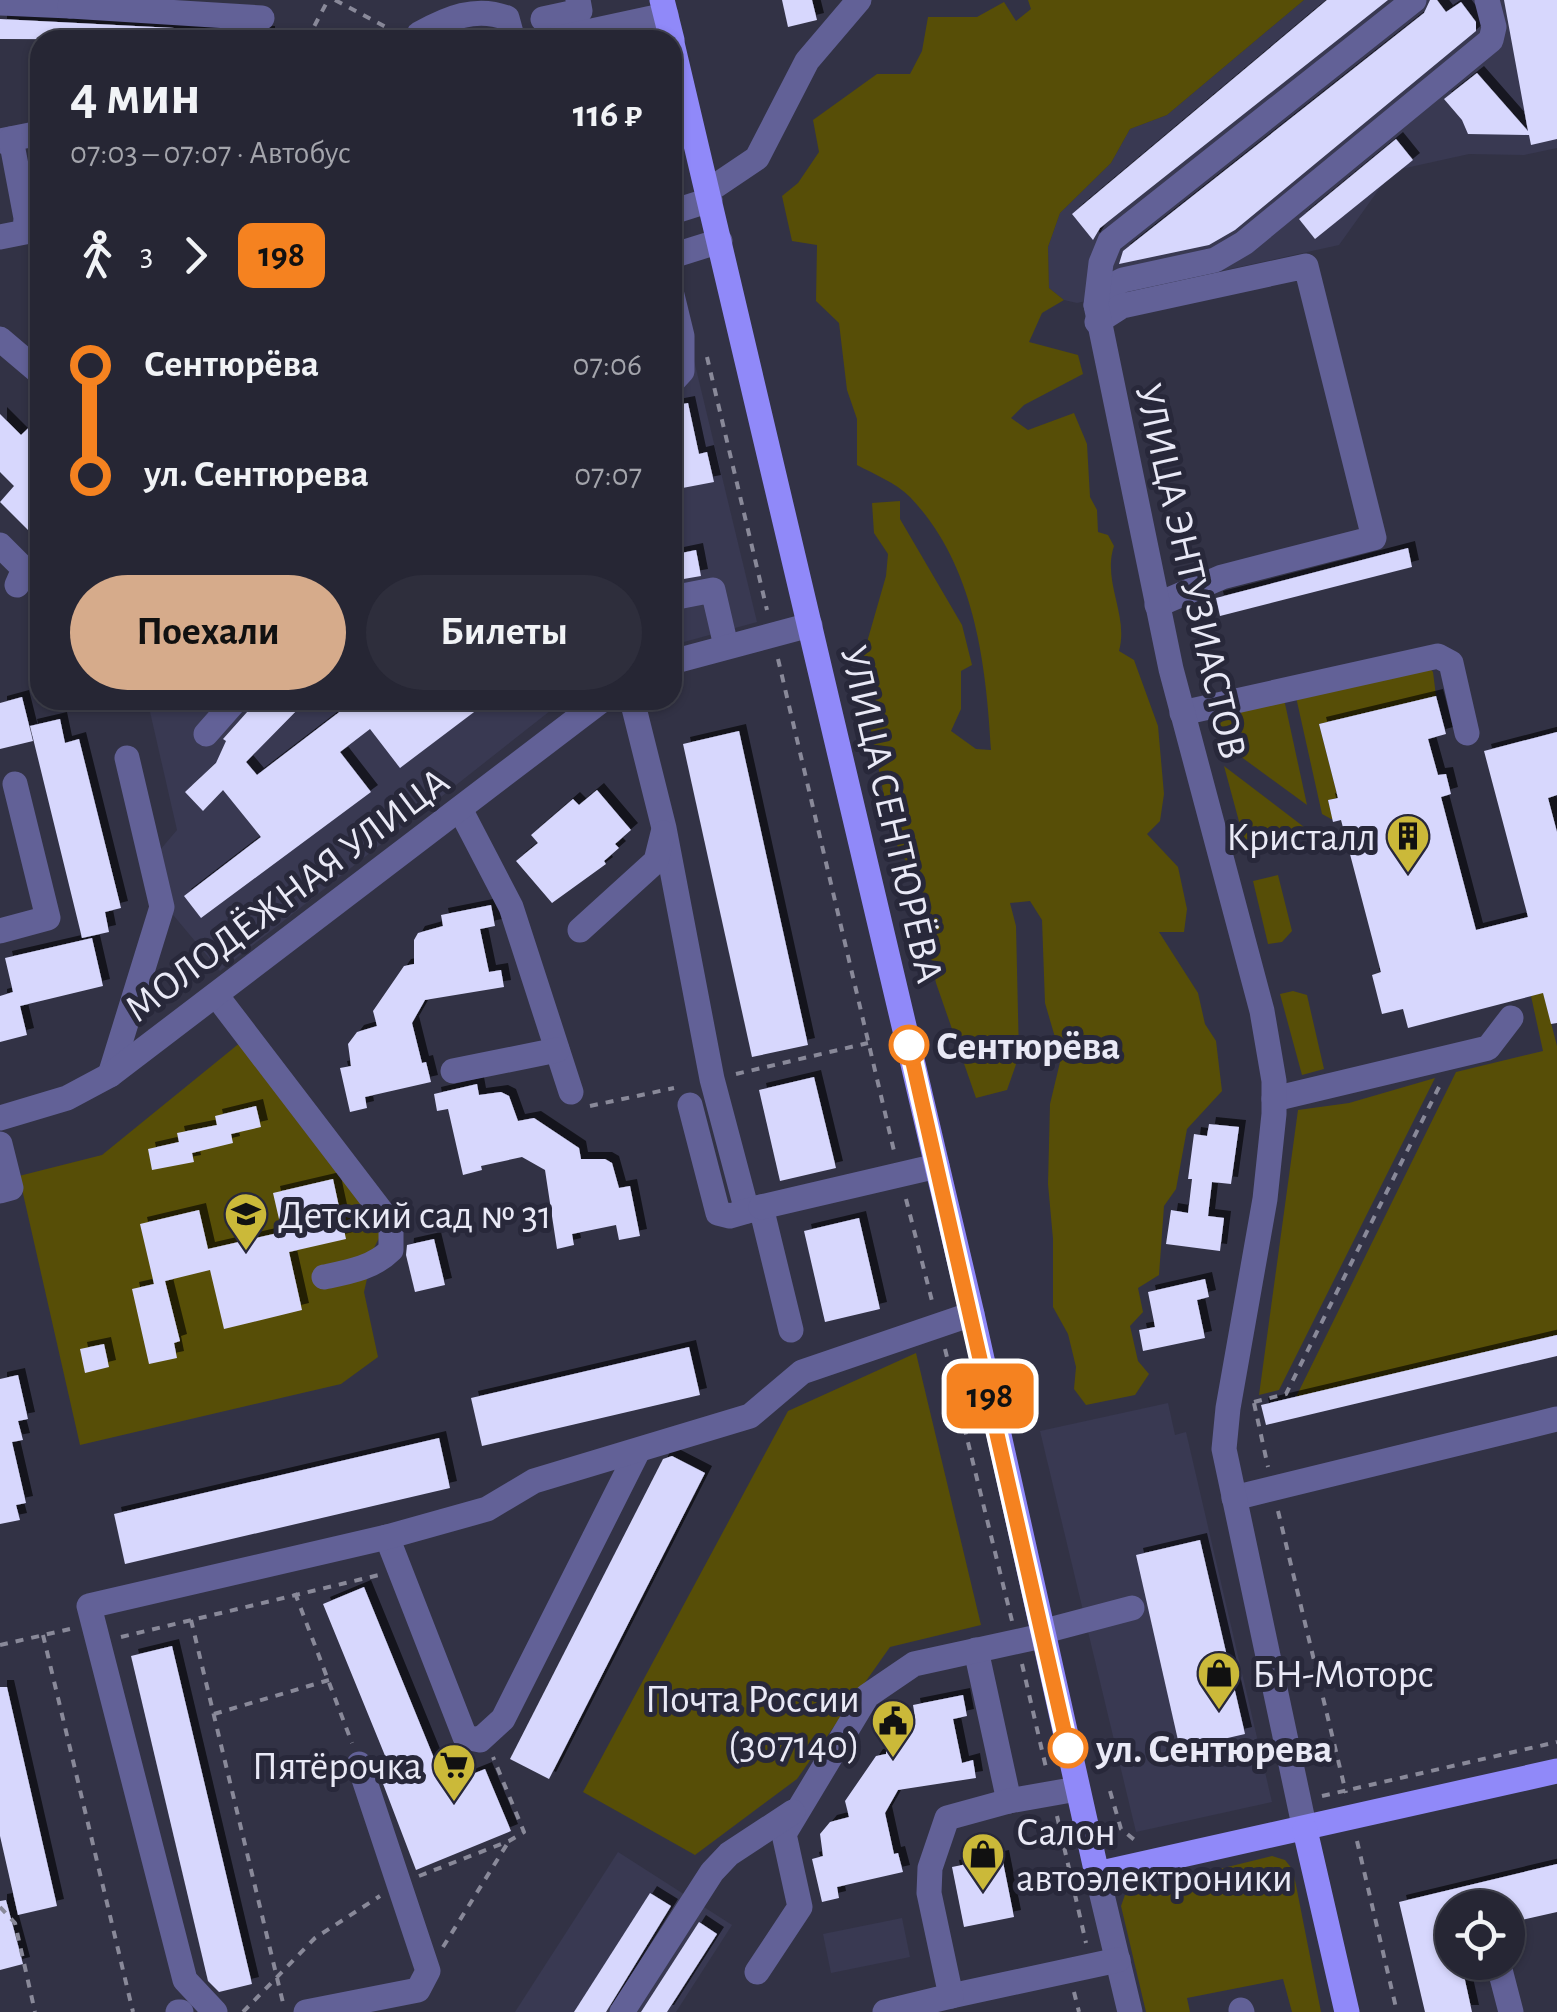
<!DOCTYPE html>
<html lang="ru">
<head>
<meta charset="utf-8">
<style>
  :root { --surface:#262634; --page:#2e2e3c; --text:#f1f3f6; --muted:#a4a5ac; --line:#42434f; --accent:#d6ab8b }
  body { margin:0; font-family:"Alegreya Sans",sans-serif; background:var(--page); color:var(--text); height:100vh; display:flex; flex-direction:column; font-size:38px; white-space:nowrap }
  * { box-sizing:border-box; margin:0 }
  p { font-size:32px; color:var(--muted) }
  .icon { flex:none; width:55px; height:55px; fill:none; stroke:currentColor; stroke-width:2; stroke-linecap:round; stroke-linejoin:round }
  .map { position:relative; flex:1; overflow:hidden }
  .sheet { position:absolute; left:30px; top:30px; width:652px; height:680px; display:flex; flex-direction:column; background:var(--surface); border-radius:30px; box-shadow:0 2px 8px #0004,0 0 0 2px var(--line) }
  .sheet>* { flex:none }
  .badge { padding:0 20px; border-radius:15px; font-size:35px; line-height:65px }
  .buttons { position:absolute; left:1435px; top:1890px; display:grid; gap:20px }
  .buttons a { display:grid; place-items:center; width:90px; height:90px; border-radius:50%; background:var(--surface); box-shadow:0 2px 8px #0004,0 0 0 2px var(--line); font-size:50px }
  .map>.badge { position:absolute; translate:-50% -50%; box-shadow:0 0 0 5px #fff }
  .legs { display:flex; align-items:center; gap:15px; height:110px; padding:0 40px; font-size:32px }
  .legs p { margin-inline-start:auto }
  .head { display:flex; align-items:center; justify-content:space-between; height:170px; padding:0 40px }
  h1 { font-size:55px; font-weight:600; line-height:75px }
  .primary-button { display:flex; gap:20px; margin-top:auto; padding:20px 40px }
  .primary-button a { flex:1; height:115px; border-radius:60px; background:var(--accent); color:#111; font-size:40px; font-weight:600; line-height:115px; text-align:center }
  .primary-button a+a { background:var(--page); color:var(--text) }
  ul { padding:0 40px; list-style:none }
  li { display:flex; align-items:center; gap:35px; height:110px; font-size:38px }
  li i { display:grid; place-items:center; width:15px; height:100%; margin:0 12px; background:currentColor }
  li i::after { content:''; width:25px; height:25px; margin:-12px; border:8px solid; border-radius:50%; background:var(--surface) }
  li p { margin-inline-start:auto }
  li:first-child i { background:linear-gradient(#0000 50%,currentColor 0) }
  li:last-child i { background:linear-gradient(currentColor 50%,#0000 0) }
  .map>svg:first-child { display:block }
  .built { fill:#393952 }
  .green { fill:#574e07 }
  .building { fill:#d7d7fd; filter:url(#shadow) }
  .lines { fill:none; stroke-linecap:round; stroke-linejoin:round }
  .path { stroke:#898999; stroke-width:4; stroke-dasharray:8 8; stroke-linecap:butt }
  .minor { stroke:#626197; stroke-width:25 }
  .major { stroke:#9089f9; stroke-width:25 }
  .line-1-casing { stroke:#fff; stroke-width:22 }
  .line-1 { stroke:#f58220; stroke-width:15 }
  .stop-1-dot { fill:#fff; stroke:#f58220; stroke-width:5 }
  .labels { text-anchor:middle; stroke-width:10; stroke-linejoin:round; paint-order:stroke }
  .street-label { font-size:40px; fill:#e9e9f6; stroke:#28283a }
  .poi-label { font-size:40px; fill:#e9e9f6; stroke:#28283a; text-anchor:end }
  .stop-label { font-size:40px; font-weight:bold; fill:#e9e9f6; stroke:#28283a; text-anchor:start }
</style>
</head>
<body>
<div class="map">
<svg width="1557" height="2012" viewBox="0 0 1557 2012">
  <defs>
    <filter id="shadow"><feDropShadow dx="7" dy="-7" stdDeviation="0" flood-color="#0009"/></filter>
  </defs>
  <rect width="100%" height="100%" fill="#323245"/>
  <g class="built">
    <path d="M1304 0H1557V148L1524 155 1469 154 1392 171 1339 245 1077 303 1064 300 1049 288 1048 247 1060 213 1111 163 1130 129 1167 115Z"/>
    <path d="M672 269 757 622 673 645H672Z"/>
    <path d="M151 700H564L220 971 169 910 160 850 177 830 148 703Z"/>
    <path d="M1168 1403 1175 1435 1186 1432 1272 1802 1136 1832 1040 1431Z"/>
    <path d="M618 1852 732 1925 676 2012H515Z"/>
    <path d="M902 1918 910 1957 831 1973 823 1934Z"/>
  </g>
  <g class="green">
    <path d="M1028 0H1304L1167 115 1130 129 1111 163 1060 213 1048 247 1049 288 1064 300 1042 313 1029 342 1078 355 1083 374 1024 405 1011 418 1028 430 1074 413 1087 444 1090 497 1097 510 1098 532 1108 535 1114 546C1102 582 1129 615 1119 651L1134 660 1158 726 1164 794 1160 821 1147 834 1178 867 1187 909 1184 932H1159L1198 993 1205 1024 1216 1041 1222 1091 1187 1129 1176 1189 1164 1206 1159 1275 1138 1288 1143 1312 1130 1326 1138 1361 1149 1374 1135 1395 1086 1405 1074 1389 1076 1367 1068 1334 1053 1307V1239L1048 1184 1050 1104 1061 1058 1045 1003 1042 920 1030 901 1010 903 1016 926 1019 1056 1007 1090 976 1098 936 983 915 878 892 836 859 670 886 576 888 554 874 533 872 503 900 501V519L962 625 972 665 961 671V709L951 731 976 749 991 750C986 661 974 564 910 497 896 483 874 474 857 465V419L847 390 839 323 816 301 817 245 792 241 782 196 798 183 819 152 813 120 877 74H910L922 51 928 17H977L1004 2 1016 21 1031 9Z"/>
    <path d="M1429 667 1433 672 1436 696 1319 724 1338 798 1328 800 1333 820 1322 814 1296 697Z"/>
    <path d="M1284 699 1307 805 1218 740 1214 722 1223 715Z"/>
    <path d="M1224 766 1304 827 1244 840Z"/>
    <path d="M1278 875 1292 931 1282 942 1268 944 1253 881Z"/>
    <path d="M1293 991 1307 995 1324 1069 1302 1075 1280 994Z"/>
    <path d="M1543 992 1557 1046V1335L1296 1397 1456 1072 1543 1051 1531 996Z"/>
    <path d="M252 1033 392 1212 374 1248 364 1292 378 1357 341 1384 80 1445 19 1176 102 1155Z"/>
    <path d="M1435 1078 1279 1390 1259 1395 1298 1110 1349 1103Z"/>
    <path d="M916 1353 981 1625 890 1647 797 1779 695 1855 583 1792 788 1411Z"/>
    <path d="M1272 1856 1285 1860 1293 1870 1321 2012H1292L1283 1979 1187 1998 1190 2012H1146L1121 1906 1126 1892Z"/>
  </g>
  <g class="building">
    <path d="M782 0H812L817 20 788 27Z"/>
    <path d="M1327 0H1388L1100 228 1093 240 1072 214Z"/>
    <path d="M1430 0H1437L1446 12 1461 2 1476 22V31L1235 230 1209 245 1119 264 1123 251 1424 13Z"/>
    <path d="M1504 0H1557V139L1531 145 1529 135 1468 134 1462 120 1444 99 1477 73 1528 131Z"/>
    <path d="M0 19 268 33V40L0 39Z"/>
    <path d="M1396 139 1413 160 1315 239 1299 219Z"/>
    <path d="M688 403 699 454 707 452 714 482 672 490V406Z"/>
    <path d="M0 414 21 435 40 417V542L0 502 14 486 0 472Z"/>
    <path d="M1408 548 1412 567 1220 616 1216 598Z"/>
    <path d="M696 550 701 576 672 581V555Z"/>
    <path d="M1436 696 1446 734 1428 739 1438 775 1446 774 1451 794 1441 797 1476 930 1528 917 1484 751 1557 732V795L1548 798 1557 832V1023L1551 1024 1543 993 1408 1028 1403 1009 1382 1014 1372 975 1381 972 1341 820 1333 822 1328 800 1338 798 1319 724Z"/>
    <path d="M22 697 33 741 0 749V703Z"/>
    <path d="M252 700H307L246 762 257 775 355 700H490L400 768 370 729 340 752 371 792 201 918 184 896 261 837 223 790 203 811 185 792 216 763 226 741 223 739 248 711Z"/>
    <path d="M60 719 65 743 79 739 121 908 105 912 109 932 82 938 30 726Z"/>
    <path d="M739 731 808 1045 752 1057 683 744Z"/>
    <path d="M597 790 631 830 615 844 619 848 604 861 606 864 552 903 516 861 538 843 531 835 573 799 579 805Z"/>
    <path d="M491 905 495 926 480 929 489 972 501 970 504 987 425 1000 412 1023 422 1063 426 1062 431 1082 365 1097 367 1108 350 1112 340 1068 351 1066 348 1044 357 1032 377 1026 373 1011 404 966 414 964V940L418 933 443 926 441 915Z"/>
    <path d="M92 938 103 986 20 1006 27 1035 0 1042V996L13 992 5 958Z"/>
    <path d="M814 1077 836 1168 780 1181 759 1090Z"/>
    <path d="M477 1084 479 1095 501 1092 509 1096 518 1121 534 1118 579 1148 581 1159H605L612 1163 619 1188 630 1186 640 1236 619 1240 616 1225 572 1234 574 1245 557 1249 545 1170 522 1157 481 1166 482 1170 463 1175 448 1109 437 1111 434 1094Z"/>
    <path d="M256 1106 261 1127 231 1134 233 1143 192 1153 194 1162 152 1170 148 1149 179 1142 177 1133 217 1125 215 1116Z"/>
    <path d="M1209 1124 1239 1127 1231 1184 1212 1182 1208 1216 1224 1218 1220 1251 1166 1244 1171 1210 1188 1213 1192 1179H1188L1194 1134 1207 1136Z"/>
    <path d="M333 1179 346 1239 289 1252 302 1310 224 1329 210 1270 165 1281 180 1341 174 1343 177 1358 149 1364 132 1289 154 1284 140 1224 199 1210 208 1249 282 1232 273 1193Z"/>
    <path d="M859 1218 880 1309 825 1322 804 1231Z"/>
    <path d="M434 1239 445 1285 415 1292 406 1255 407 1245Z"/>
    <path d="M1205 1279 1209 1297 1197 1300 1205 1338 1143 1351 1139 1330 1155 1327 1148 1292Z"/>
    <path d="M1557 1335V1356L1266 1425 1261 1405Z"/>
    <path d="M104 1344 109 1367 85 1373 80 1349Z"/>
    <path d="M689 1347 700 1395 482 1446 471 1398Z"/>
    <path d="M18 1375 28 1419 18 1421 23 1440 12 1442 26 1503 16 1505 20 1520 0 1524V1379Z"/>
    <path d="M439 1438 450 1488 125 1564 114 1514Z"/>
    <path d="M672 1456 705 1473 549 1779 510 1759 663 1459Z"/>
    <path d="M1200 1540 1245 1734 1180 1749 1136 1555Z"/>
    <path d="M364 1587 445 1785 485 1769 511 1831 416 1870 377 1768 388 1763 323 1604Z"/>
    <path d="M172 1646 252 1984 219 1992 208 1981 131 1656Z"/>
    <path d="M0 1687H7L57 1906 18 1915 0 1836Z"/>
    <path d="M963 1695 967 1716 953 1719 962 1763 973 1760 976 1778 898 1790 885 1813 894 1854 898 1853 903 1872 837 1887 839 1898 822 1902 812 1859 823 1856 820 1834 830 1822 849 1817 845 1801 876 1756 886 1754V1731L891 1723 915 1717 913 1705Z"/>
    <path d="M1002 1857 1014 1917 964 1927 952 1867Z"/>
    <path d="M1557 1864V1912L1508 1923V1908H1452V1962H1461L1472 2012H1425L1399 1902Z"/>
    <path d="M650 1893 671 1906 606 2012H574Z"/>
    <path d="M6 1900 23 1964 0 1970V1901Z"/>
    <path d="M699 1922 717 1934 667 2012H641Z"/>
  </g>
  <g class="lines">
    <g class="path">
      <path d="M335 0 395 32"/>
      <path d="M307 40 328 0"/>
      <path d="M707 357 767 610"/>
      <path d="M778 659 894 1151"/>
      <path d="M736 1074 868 1043"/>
      <path d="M590 1106 674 1088"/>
      <path d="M906 1199 932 1301"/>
      <path d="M945 1349 1012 1621"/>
      <path d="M1254 1402 1286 1394 1440 1085"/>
      <path d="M1254 1403 1268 1467"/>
      <path d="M1278 1511 1346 1793"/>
      <path d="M295 1593 352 1743"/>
      <path d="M191 1620 284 2007"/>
      <path d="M43 1635 133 2012"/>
      <path d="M121 1637 379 1575"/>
      <path d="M0 1645 70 1629"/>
      <path d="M1022 1664 1047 1772"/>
      <path d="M214 1714 329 1680"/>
      <path d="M1110 1791 1121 1829 1137 1842"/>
      <path d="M1322 1796 1557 1742"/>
      <path d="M1057 1816 1086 1943"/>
      <path d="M1357 1841 1397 2012"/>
      <path d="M419 1876 509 1841 524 1832 493 1757"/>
      <path d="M0 1907 15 1923 35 2012"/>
      <path d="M443 1947 509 1841"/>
      <path d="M1074 1992 1079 2012"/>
      <path d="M243 2012 315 1938 380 1896"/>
    </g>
    <g class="minor">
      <path d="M0 3 70 6 69 0"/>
      <path d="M70 6 262 18"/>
      <path d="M543 19 580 11 578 0"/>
      <path d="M421 40 419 34C448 18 476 6 507 18L513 40"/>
      <path d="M550 40 666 15"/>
      <path d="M0 141 40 133"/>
      <path d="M708 191 757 158 807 61 859 0"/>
      <path d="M672 212 710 200"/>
      <path d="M0 237 25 232 26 218 11 139"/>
      <path d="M672 256 720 241"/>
      <path d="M672 295 682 336V371L672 382"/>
      <path d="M1096 305 1111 286 1123 280 1215 260 1244 243 1491 40 1494 27 1487 0"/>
      <path d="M1097 322 1122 306 1306 266 1374 538 1222 577 1157 605"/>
      <path d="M0 339 40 373"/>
      <path d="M0 545 24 569 17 585"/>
      <path d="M672 598 713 590 726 646"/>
      <path d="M672 662 810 625"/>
      <path d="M632 700 664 828 712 1079 747 1211"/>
      <path d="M1182 713 1438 656 1451 663 1467 733"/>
      <path d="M206 734 236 700"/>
      <path d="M460 809 511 907 571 1092"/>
      <path d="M580 930 656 861 663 833"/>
      <path d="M0 931 48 918 15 784"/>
      <path d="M216 995 391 1224V1250C373 1268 348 1272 324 1277"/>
      <path d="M453 1071 557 1050"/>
      <path d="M110 1075 162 907 127 758"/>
      <path d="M1274 1099 1488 1048 1511 1018"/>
      <path d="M690 1105 718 1213 730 1216 761 1207 791 1330"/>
      <path d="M0 1118 67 1098 110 1075 602 700"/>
      <path d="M0 1144 11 1188 0 1191"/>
      <path d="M761 1207 937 1166"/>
      <path d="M1234 1498 1557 1419"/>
      <path d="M387 1537 465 1737 480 1740 503 1719 638 1451"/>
      <path d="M1041 1632 1132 1608"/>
      <path d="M976 1650 1009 1801"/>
      <path d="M1305 1830 1224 1449 1228 1408 1265 1199 1274 1114V1081L1262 1011 1171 669 1096 305 1101 263 1110 241 1414 0"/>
      <path d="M1097 1874 1130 2012"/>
      <path d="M1498 1962 1511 2012"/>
      <path d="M757 1972 800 1907 784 1834 867 1696 914 1664 1042 1636"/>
      <path d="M951 1996 1118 1960"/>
      <path d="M1241 2010 1242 2012"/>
      <path d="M178 2012H181"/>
      <path d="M215 2012 185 1980 89 1606 387 1537 487 1509 534 1481 750 1416 802 1372 972 1314"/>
      <path d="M306 2012 418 1990 428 1971 359 1764"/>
      <path d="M622 2012 712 1872 729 1854 793 1812"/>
      <path d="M885 2012 951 1996 929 1893 930 1868 947 1818 1009 1801 1077 1789"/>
    </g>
    <g class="major">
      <path d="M662 0 672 40"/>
      <path d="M672 43 972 1314 1097 1874 1557 1771"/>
      <path d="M1305 1830 1347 2012"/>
    </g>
  </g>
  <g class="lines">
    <g class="line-1-casing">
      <path id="line-1" d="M909 1045 1068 1748"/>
    </g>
    <use href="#line-1" class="line-1"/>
  </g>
  <defs>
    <g id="building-pin" transform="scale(2.25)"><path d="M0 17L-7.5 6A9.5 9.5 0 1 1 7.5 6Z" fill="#cbb939" stroke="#28283a"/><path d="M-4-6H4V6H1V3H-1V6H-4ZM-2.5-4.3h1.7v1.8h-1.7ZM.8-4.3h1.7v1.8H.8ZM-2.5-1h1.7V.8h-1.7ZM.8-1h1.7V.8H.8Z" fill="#111"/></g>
    <g id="school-pin" transform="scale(2.25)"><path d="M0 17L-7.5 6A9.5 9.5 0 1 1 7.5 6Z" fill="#cbb939" stroke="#28283a"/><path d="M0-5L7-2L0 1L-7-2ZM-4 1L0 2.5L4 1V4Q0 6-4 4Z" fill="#111"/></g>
    <g id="shop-pin" transform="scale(2.25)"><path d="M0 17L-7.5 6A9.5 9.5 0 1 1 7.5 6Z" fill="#cbb939" stroke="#28283a"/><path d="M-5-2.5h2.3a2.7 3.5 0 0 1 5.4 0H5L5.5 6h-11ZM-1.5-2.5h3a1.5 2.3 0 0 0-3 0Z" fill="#111"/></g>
    <g id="civic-pin" transform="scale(2.25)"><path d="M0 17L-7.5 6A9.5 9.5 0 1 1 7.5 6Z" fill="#cbb939" stroke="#28283a"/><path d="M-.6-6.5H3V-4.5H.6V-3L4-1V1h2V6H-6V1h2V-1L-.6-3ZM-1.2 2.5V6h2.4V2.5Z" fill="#111"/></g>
    <g id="supermarket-pin" transform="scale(2.25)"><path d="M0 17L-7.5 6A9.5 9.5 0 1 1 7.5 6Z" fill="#cbb939" stroke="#28283a"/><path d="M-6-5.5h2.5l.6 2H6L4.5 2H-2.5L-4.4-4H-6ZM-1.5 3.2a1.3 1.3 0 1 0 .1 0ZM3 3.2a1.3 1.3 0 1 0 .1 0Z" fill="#111"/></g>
  </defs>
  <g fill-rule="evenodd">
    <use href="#building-pin" x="1408" y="836"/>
    <use href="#school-pin" x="246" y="1214"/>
    <use href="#shop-pin" x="1219" y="1673"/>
    <use href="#civic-pin" x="893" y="1721"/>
    <use href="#supermarket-pin" x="454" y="1765"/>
    <use href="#shop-pin" x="983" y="1854"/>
  </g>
  <g class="stop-1-dot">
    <circle cx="909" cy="1045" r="18"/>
    <circle cx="1068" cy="1748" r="18"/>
  </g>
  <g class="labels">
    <g class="street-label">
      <text transform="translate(1192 571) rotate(77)" y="14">УЛИЦА ЭНТУЗИАСТОВ</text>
      <text transform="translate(893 814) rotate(77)" y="14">УЛИЦА СЕНТЮРЁВА</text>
      <text transform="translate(286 894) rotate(-37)" y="14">МОЛОДЁЖНАЯ УЛИЦА</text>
    </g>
    <g class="poi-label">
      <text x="1376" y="850">Кристалл</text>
      <text x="278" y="1228" text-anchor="start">Детский сад № 31</text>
      <text x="1252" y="1687" text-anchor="start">БН-Моторс</text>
      <text x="860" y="1712">Почта России<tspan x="860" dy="46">(307140)</tspan></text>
      <text x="422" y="1779">Пятёрочка</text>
      <text x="1016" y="1845" text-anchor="start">Салон<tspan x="1016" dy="46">автоэлектроники</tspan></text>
    </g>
    <g class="stop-label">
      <text x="936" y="1059">Сентюрёва</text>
      <text x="1096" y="1762">ул. Сентюрева</text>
    </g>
  </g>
</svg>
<div class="buttons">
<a><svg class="icon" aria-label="locate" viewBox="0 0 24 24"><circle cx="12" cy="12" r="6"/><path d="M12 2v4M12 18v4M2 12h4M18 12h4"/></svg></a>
</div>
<b class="badge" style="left:990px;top:1396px;background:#f58220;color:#111">198</b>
<section class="sheet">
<div class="head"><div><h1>4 мин</h1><p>07:03 – 07:07 · Автобус</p></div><b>116 ₽</b></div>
<div class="legs"><svg class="icon" aria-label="walk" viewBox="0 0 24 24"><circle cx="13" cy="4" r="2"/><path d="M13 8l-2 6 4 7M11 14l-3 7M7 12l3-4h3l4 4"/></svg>3<svg class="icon" aria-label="forward" viewBox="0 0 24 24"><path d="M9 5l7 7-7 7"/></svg><b class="badge" style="background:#f58220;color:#111">198</b></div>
<ul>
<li><i style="color:#f58220"></i><b>Сентюрёва</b><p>07:06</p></li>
<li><i style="color:#f58220"></i><b>ул. Сентюрева</b><p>07:07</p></li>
</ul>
<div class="primary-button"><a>Поехали</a><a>Билеты</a></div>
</section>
</div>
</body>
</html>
